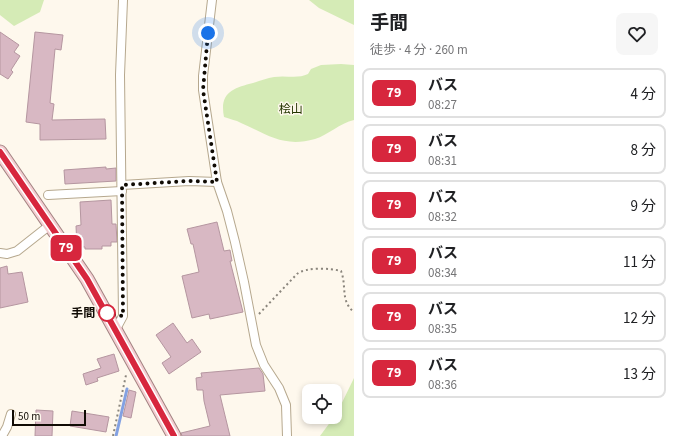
<!DOCTYPE html>
<html lang="ja">
<head>
<meta charset="utf-8">
<style>
  :root { --surface:#fff; --page:#f6f6f6; --text:#202124; --muted:#757577; --line:#e0e0e0 }
  body { margin:0; font-family:"Source Sans 3","Noto Sans JP",sans-serif; background:var(--page); color:var(--text); height:100vh; display:flex; flex-direction:column; font-size:15px; white-space:nowrap }
  * { box-sizing:border-box; margin:0 }
  p { font-size:13px; color:var(--muted) }
  .icon { flex:none; width:22px; height:22px; fill:none; stroke:currentColor; stroke-width:2; stroke-linecap:round; stroke-linejoin:round }
  .map { position:relative; flex:1; overflow:hidden }
  .details { display:flex; flex-direction:column; background:var(--surface); width:320px }
  .details>* { flex:none }
  .badge { padding:0 8px; border-radius:6px; font-size:14px; line-height:26px }
  .buttons { position:absolute; left:302px; top:384px; display:grid; gap:8px }
  .buttons a { display:grid; place-items:center; width:40px; height:40px; border-radius:8px; background:var(--surface); box-shadow:0 2px 6px #0003; font-size:20px }
  .scale { position:absolute; left:12px; bottom:10px; width:74px; box-sizing:border-box; padding-left:4px; border:2px solid #100b04; border-top:0; font-size:11px; line-height:14px; white-space:nowrap; color:#100b04; -webkit-text-stroke:3px #fef8ed; paint-order:stroke }
  .you { position:absolute; width:20px; height:20px; margin:-10px; border:3px solid #fff; border-radius:50%; background:#1a73e8; box-shadow:0 0 0 6px #1a73e833 }
  .map>.badge { position:absolute; translate:-50% -50%; box-shadow:0 0 0 2px #fff }
  .round { display:grid; place-items:center; flex:none; width:42px; height:42px; border-radius:8px; background:var(--page) }
  .summary { display:flex; align-items:center; justify-content:space-between; height:68px; padding:0 16px }
  h1 { font-size:19px; font-weight:700; line-height:30px }
  ul { padding:0; list-style:none }
  li { display:flex; align-items:center; gap:12px; height:50px; margin:0 8px 6px; padding:0 8px; border:2px solid var(--line); border-radius:8px }
  li div { flex:1 }
  li b { display:block; font-size:15px }
  li em { font-style:normal }
  li .badge { min-width:44px; font-weight:700; text-align:center }
  main { display:flex; flex:1; min-height:0 }
  .map>svg:first-child { display:block }
  .green { fill:#d5ebb6 }
  .lines { fill:none; stroke-linecap:round; stroke-linejoin:round }
  .stream { stroke:#83a1e2; stroke-width:3 }
  .building { fill:#d8b8c3; stroke:#b596a0 }
  .minor-casing { stroke:#b6a88e; stroke-width:10 }
  .trunk-casing { stroke:#a38382; stroke-width:15 }
  .path { stroke:#8a857c; stroke-width:2; stroke-dasharray:2 3; stroke-linecap:butt }
  .minor { stroke:#fff; stroke-width:8 }
  .trunk { stroke:#f4cfd2; stroke-width:13 }
  .line-casing { stroke:#fff; stroke-width:9 }
  .line { stroke:#d7263d; stroke-width:6 }
  .walk { stroke:#100b04; stroke-width:4; stroke-dasharray:0 7.2 }
  .stop-dot { fill:#fff; stroke:#d7263d; stroke-width:2 }
  .labels { text-anchor:middle; stroke-width:3; stroke-linejoin:round; paint-order:stroke }
  .park-label { font-size:12px; fill:#243500; stroke:#fef8ed }
  .stop-label { font-size:12px; font-weight:bold; fill:#100b04; stroke:#fef8ed; text-anchor:end }
</style>
</head>
<body>
<main>
<div class="map">
<svg width="354" height="436" viewBox="0 0 354 436">
  <rect width="100%" height="100%" fill="#fef8ed"/>
  <g class="green">
    <path d="M0 0H44L40 12 14 26 0 15Z"/>
    <path d="M309 0H354V25L319 8Z"/>
    <path d="M341 64 354 65V120C340 123 328 135 315 139 284 148 268 135 241 123 236 120 229 119 224 117 219 92 234 88 253 83 260 81 267 78 274 77 286 75 298 79 308 74L311 69 321 65Z"/>
    <path d="M354 378V436H320L334 417H335Z"/>
  </g>
  <g class="lines">
    <path class="stream" d="M116 436 127 389"/>
  </g>
  <g class="building">
    <path d="M0 32 19 45 14 52 20 56 11 70 13 72 8 79 0 74Z"/>
    <path d="M35 32 63 35 61 50 55 49 50 103 54 104 52 120 105 119 106 139 40 140V124L26 122Z"/>
    <path d="M106 167V169L116 168V181L65 184 64 170Z"/>
    <path d="M111 200 112 224H116L117 242H111V246H102V249H85V247H77L76 226 81 225 80 202Z"/>
    <path d="M217 222 224 251 230 250 232 261H230L243 312 210 319 209 314 192 318 182 276 199 272 193 244H191L187 229Z"/>
    <path d="M7 266 8 274 22 272 28 302 0 308V268Z"/>
    <path d="M173 323 187 343 192 339 201 352 169 374 162 363 171 357 156 335Z"/>
    <path d="M114 354 119 371 97 378 98 381 86 385 83 374 101 368 97 359Z"/>
    <path d="M259 368 263 374 265 391 220 395 230 436H182L181 433 210 426 204 401 203 390H197L196 378 202 377 201 373Z"/>
    <path d="M129 390 136 392 131 418 123 416Z"/>
    <path d="M36 410 53 411 52 436H35Z"/>
    <path d="M72 411 109 417 106 432 70 426Z"/>
  </g>
  <g class="lines">
    <g class="minor-casing">
      <g id="minor">
        <path d="M212 0 203 76V90L217 182 227 211 235 242 244 282 256 345 264 365 279 388 286 405 287 436"/>
        <path d="M122 185 189 181 217 182"/>
        <path d="M48 195 122 191"/>
        <path d="M0 253 7 254 17 251 50 225"/>
        <path d="M116 329 123 316 120 75 123 0"/>
        <path d="M2 436 7 427 11 414"/>
      </g>
    </g>
    <g class="trunk-casing">
      <path id="trunk" d="M0 152 87 279 174 436"/>
    </g>
    <g class="path">
      <path d="M259 314 297 274C305 267 331 268 341 271 347 286 340 301 354 312"/>
      <path d="M113 436 126 375"/>
    </g>
    <use href="#minor" class="minor"/>
    <use href="#trunk" class="trunk"/>
  </g>
  <g class="lines">
    <g class="line-casing">
      <path id="line" d="M0 152 87 279 174 436"/>
    </g>
    <use href="#line" class="line"/>
    <path class="walk" d="M107 313 123 316 122 185 188 181 217 182 203 90 208 33"/>
  </g>
  <circle class="stop-dot" cx="107" cy="313" r="8"/>
  <g class="labels">
    <g class="park-label">
      <text x="291" y="113">桧山</text>
    </g>
    <g class="stop-label">
      <text x="95" y="317">手間</text>
    </g>
  </g>
</svg>
<div class="buttons">
<a><svg class="icon" aria-label="locate" viewBox="0 0 24 24"><circle cx="12" cy="12" r="6"/><path d="M12 2v4M12 18v4M2 12h4M18 12h4"/></svg></a>
</div>
<div class="scale">50 m</div>
<div class="you" style="left:208px;top:33px"></div>
<b class="badge" style="left:66px;top:248px;background:#d7263d;color:#fff">79</b>
</div>
<section class="details">
<div class="summary"><div><h1>手間</h1><p>徒歩 · 4 分 · 260 m</p></div><a class="round"><svg class="icon" aria-label="heart" viewBox="0 0 24 24"><path d="M12 20l-8-8c-3-5 5-10 8-4 3-6 11-1 8 4z"/></svg></a></div>
<ul>
<li><span class="badge" style="background:#d7263d;color:#fff">79</span><div><b>バス</b><p>08:27</p></div><em>4 分</em></li>
<li><span class="badge" style="background:#d7263d;color:#fff">79</span><div><b>バス</b><p>08:31</p></div><em>8 分</em></li>
<li><span class="badge" style="background:#d7263d;color:#fff">79</span><div><b>バス</b><p>08:32</p></div><em>9 分</em></li>
<li><span class="badge" style="background:#d7263d;color:#fff">79</span><div><b>バス</b><p>08:34</p></div><em>11 分</em></li>
<li><span class="badge" style="background:#d7263d;color:#fff">79</span><div><b>バス</b><p>08:35</p></div><em>12 分</em></li>
<li><span class="badge" style="background:#d7263d;color:#fff">79</span><div><b>バス</b><p>08:36</p></div><em>13 分</em></li>
</ul>
</section>
</main>
</body>
</html>
